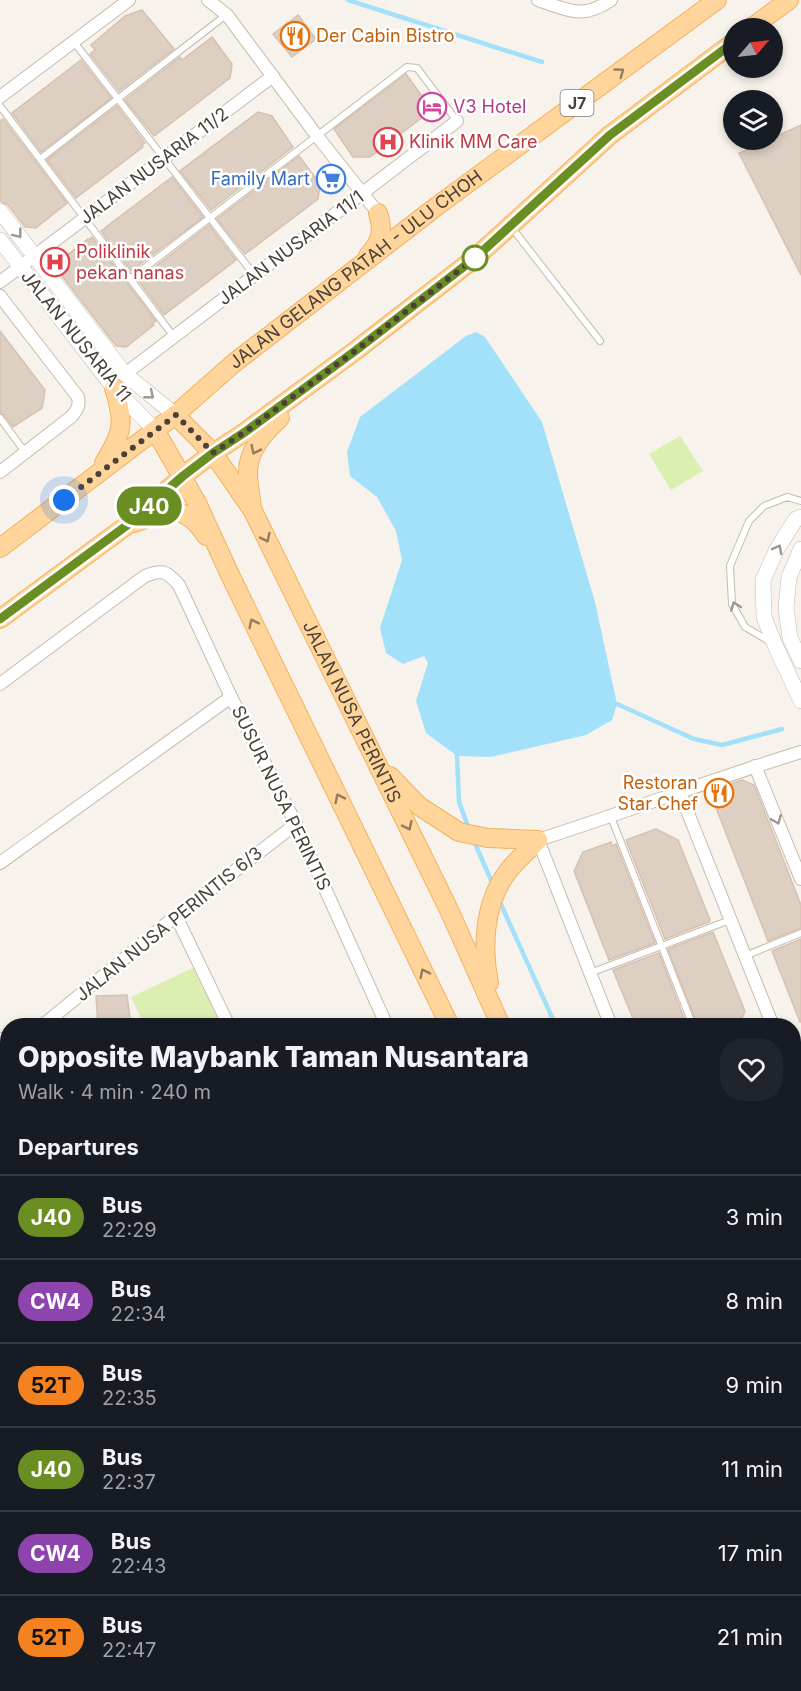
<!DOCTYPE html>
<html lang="en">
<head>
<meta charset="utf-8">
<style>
  :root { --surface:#171b24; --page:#20242c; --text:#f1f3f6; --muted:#9ea1a6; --line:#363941 }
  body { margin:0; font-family:Inter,sans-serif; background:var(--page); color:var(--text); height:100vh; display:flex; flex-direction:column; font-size:22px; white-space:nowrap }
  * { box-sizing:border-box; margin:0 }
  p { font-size:20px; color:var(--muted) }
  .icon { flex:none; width:33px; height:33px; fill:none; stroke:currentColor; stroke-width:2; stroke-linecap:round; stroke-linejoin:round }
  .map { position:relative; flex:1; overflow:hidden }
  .panel { position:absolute; left:0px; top:1018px; width:801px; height:674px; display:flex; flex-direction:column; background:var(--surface); border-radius:24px 24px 0 0; box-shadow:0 3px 9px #0003 }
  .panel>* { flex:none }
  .badge { padding:0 12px; border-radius:20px; font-size:21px; line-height:39px }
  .needle { width:39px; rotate:62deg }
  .controls { position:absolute; left:723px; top:18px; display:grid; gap:12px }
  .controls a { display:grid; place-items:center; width:60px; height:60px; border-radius:50%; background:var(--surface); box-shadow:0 3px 9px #0003; font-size:30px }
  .you { position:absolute; width:30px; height:30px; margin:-15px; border:4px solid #fff; border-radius:50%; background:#1a73e8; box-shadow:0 0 0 9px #1a73e833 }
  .map>.badge { position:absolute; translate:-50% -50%; box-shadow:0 0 0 3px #fff }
  h2 { padding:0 18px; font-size:22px; line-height:54px }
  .round { display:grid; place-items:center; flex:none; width:63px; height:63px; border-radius:24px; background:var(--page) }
  .summary { display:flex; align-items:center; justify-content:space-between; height:102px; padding:0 18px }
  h1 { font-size:28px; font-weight:800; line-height:45px }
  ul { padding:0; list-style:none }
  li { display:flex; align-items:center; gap:18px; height:84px; padding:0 18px; border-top:2px solid var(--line) }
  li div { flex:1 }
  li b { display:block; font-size:22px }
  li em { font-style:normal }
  li .badge { min-width:66px; font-weight:700; text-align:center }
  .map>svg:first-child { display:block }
  .green { fill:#dbefb0 }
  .water { fill:#a2e1f9 }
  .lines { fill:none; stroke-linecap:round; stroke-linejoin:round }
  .stream { stroke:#a2e1f9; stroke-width:4.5 }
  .building { fill:#ddcfc2; stroke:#d6c2b1; stroke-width:1.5 }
  .service-casing { stroke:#c7bbaf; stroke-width:8 }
  .minor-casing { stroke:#c7bbaf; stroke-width:14 }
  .tertiary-casing { stroke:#c7bbaf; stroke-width:16 }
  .primary-casing { stroke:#f2b25e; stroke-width:20 }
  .service { stroke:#fff; stroke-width:6 }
  .minor { stroke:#fff; stroke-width:12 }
  .tertiary { stroke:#fff; stroke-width:15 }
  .primary { stroke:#ffd59c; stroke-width:18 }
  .oneway { stroke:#947c5f }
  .oneway2 { stroke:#9d9691 }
  .line-casing { stroke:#fff; stroke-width:14 }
  .line { stroke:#6b8e23; stroke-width:9 }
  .walk { stroke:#4c4137; stroke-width:6; stroke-dasharray:0 10.8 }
  .stop-dot { fill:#fff; stroke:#6b8e23; stroke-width:3 }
  .labels { text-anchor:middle; stroke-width:5; stroke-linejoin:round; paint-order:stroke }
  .shield { fill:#fff; stroke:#827a73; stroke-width:1.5 }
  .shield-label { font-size:16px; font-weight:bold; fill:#4c4137 }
  .food-label { font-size:18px; fill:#c56008; stroke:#fff; text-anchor:start }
  .hotel-label { font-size:18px; fill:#b23c85; stroke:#fff; text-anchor:start }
  .health-label { font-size:18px; fill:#be3a42; stroke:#fff; text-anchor:start }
  .street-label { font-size:18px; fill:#4c4137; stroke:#fff }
  .shop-label { font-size:18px; fill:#366cbe; stroke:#fff; text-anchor:end }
</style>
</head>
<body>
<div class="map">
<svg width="801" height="1691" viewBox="0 0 801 1691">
  <rect width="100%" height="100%" fill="#f7f2eb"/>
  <g class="green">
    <path d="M680 436 703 471 671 490 649 454Z"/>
    <path d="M193 968 221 1026H145L131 997Z"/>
  </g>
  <path class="water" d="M476 332 485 337 542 422 595 602 617 704 612 720 586 735 491 757 457 756 426 733 416 701 428 663 424 656 403 664 386 653 380 628 402 560 396 531 377 497 350 476 347 452 360 417 466 336Z"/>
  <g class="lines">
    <g class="stream">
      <path d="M348 0 542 62"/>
      <path d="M617 704 694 739 722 745 782 729"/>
      <path d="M457 756 459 802 469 829"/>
      <path d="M473 839 494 887"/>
      <path d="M499 900 556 1026"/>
    </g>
  </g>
  <g class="building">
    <path d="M142 10 174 49 119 91 90 54 95 50 91 45 125 16Z"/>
    <path d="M298 15 316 39 292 57 273 34Z"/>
    <path d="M212 37 232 64 230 78 154 136 125 100 180 57 182 60Z"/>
    <path d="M81 60 111 98 41 152 12 113Z"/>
    <path d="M406 74 432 110 370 157H353L334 129Z"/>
    <path d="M117 106 145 143 142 145 143 147 76 198 47 160Z"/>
    <path d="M258 112 272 116 293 147 211 210 180 171Z"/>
    <path d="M3 119 67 203 36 228 25 227 8 205 0 201V121Z"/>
    <path d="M801 125V275L739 153 769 140H772V138Z"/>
    <path d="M299 156 320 184 318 199 245 254 217 219Z"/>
    <path d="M172 177 203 217 131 271 101 231Z"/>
    <path d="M209 225 236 260 164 315 138 280Z"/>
    <path d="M92 237 156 321 152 324 154 325 126 347 116 346 59 272 62 259 88 239 89 240Z"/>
    <path d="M0 331 45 390 42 408 13 427 4 415 0 413Z"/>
    <path d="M742 780 754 785 801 905V928L768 941 713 800 718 788Z"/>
    <path d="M656 829 678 840 710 920 709 922 665 939 626 840Z"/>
    <path d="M611 842 612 846 616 844 655 943 609 960 574 871 583 852Z"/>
    <path d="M713 932 745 1011 740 1023 733 1026H698L668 949Z"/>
    <path d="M801 939V1022H800L772 951Z"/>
    <path d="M659 953 687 1026H636L613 970Z"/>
    <path d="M127 995 131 1026H98L96 996Z"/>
  </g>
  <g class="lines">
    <g class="service-casing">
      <g id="service">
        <path d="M74 42 255 276"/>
        <path d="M0 106 174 337"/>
        <path d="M40 159 226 15"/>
        <path d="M512 228 600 341"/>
        <path d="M130 279 407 67 417 68 457 121"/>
        <path d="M0 418 25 452"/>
        <path d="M769 641 745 627 732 604 730 566 749 521 764 506 787 497 801 501"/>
        <path d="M611 817 693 1026"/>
        <path d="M745 956 801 933"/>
        <path d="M590 973 730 920"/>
        <path d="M794 1141 801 1138"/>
        <path d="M794 1283 801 1302"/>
        <path d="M168 1691 169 1684"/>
      </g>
    </g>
    <g class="minor-casing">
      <g id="minor">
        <path d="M208 0 227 15 317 136 378 213"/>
        <path d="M538 0C568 10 582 20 611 0"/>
        <path d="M0 97 129 0"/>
        <path d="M0 282 273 76"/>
        <path d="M0 296 78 397C80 406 77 410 71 417L0 472"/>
        <path d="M125 374 457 121"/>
        <path d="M0 684 145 576C163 569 166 571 179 585L231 697 296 824 387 1026"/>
        <path d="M755 766 801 879"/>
        <path d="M680 793 773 1026"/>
        <path d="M0 863 231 697"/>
        <path d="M176 916 229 1026"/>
        <path d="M42 1026 176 916 296 824"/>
        <path d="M611 1026 538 840C626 812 713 779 801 752"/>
        <path d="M0 1039 8 1042"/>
        <path d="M794 1078 801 1097"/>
        <path d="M0 1112 8 1115"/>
        <path d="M0 1261 8 1264"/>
        <path d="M794 1304 801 1302"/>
        <path d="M0 1615 8 1599"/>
        <path d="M0 1640 8 1641"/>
        <path d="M187 1684 215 1691"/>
        <path d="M635 1684 637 1691"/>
        <path d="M402 1691 405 1684"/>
      </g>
    </g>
    <g class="tertiary-casing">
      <g id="tertiary">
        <path d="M0 211 125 374 175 415"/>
        <path d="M0 240 114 388 155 430"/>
        <path d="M801 517 796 519 777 549 763 580 764 617 775 645 801 701"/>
        <path d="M801 549 789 577 786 608 790 638 801 661"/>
      </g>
    </g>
    <g class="primary-casing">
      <g id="primary">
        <path d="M751 28 789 0"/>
        <path d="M368 256C381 241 384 231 378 213"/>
        <path id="s1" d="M175 415 213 453 253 511 449 910 501 1026"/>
        <path d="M155 430 197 503 230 575 450 1026"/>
        <path d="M104 463C123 432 125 423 114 388"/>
        <path d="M252 508C251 497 248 485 248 474 247 451 264 433 280 418"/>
        <path d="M134 523C167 512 184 501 206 536"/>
        <path id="s2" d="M0 548 175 415 234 363 437 206 717 0"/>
        <path d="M0 619 126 526 183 476 213 453 245 432 355 351 475 258 610 135 734 42"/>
        <path d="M390 776 419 806 459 832 488 838 538 840"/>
        <path d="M489 983C482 947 484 905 506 874 514 862 528 851 538 840"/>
        <path d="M794 1384 801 1385"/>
        <path d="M794 1429 801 1423"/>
        <path d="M704 1684 706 1691"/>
        <path d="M739 1684 740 1691"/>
      </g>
    </g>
    <use href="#service" class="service"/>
    <use href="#minor" class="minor"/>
    <use href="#tertiary" class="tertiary"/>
    <use href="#primary" class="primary"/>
  </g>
  <defs><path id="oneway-chevron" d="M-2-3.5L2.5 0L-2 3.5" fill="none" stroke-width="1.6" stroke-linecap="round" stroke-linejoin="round" transform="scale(1.5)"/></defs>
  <g class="oneway">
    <use href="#oneway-chevron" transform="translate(620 72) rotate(-36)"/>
    <use href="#oneway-chevron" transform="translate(255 450) rotate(116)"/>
    <use href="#oneway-chevron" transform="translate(266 538) rotate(64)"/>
    <use href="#oneway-chevron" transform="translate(253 623) rotate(-116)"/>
    <use href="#oneway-chevron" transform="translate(339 798) rotate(-116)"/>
    <use href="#oneway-chevron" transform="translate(408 826) rotate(64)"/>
    <use href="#oneway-chevron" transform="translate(424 973) rotate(-116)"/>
  </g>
  <g class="oneway2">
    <use href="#oneway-chevron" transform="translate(18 234) rotate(52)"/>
    <use href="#oneway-chevron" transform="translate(150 395) rotate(39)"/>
    <use href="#oneway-chevron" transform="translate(778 549) rotate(-62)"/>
    <use href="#oneway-chevron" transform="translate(735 606) rotate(-110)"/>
    <use href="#oneway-chevron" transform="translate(777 820) rotate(68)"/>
  </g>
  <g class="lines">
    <g class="line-casing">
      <path id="line" d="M0 619 126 526 183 476 213 453 245 432 355 351 475 258 610 135 734 42"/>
    </g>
    <use href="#line" class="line"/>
    <path class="walk" d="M64 500 176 415 213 453 245 432 355 351 475 258"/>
  </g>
  <defs>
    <g id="restaurant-ring" transform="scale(1.5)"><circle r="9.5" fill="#fff" stroke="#e8710a" stroke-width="1.5"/><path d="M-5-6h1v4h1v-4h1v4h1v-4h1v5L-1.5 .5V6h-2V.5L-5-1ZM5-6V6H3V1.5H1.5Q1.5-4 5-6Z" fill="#e8710a"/></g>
    <g id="hotel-ring" transform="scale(1.5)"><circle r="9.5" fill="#fff" stroke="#d1479c" stroke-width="1.5"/><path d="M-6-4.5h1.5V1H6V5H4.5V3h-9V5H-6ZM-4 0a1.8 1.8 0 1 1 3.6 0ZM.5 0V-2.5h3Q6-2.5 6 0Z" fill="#d1479c"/></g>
    <g id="hospital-ring" transform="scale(1.5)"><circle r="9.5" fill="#fff" stroke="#e0444e" stroke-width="1.5"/><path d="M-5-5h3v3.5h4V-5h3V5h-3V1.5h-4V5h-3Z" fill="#e0444e"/></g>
    <g id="supermarket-ring" transform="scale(1.5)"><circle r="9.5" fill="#fff" stroke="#3f7fe0" stroke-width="1.5"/><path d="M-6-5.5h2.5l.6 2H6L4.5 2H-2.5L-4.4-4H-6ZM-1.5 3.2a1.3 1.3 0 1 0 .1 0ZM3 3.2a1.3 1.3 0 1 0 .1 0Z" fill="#3f7fe0"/></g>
  </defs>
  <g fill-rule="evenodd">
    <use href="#restaurant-ring" x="295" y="36"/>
    <use href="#hotel-ring" x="432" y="107"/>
    <use href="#hospital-ring" x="388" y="142"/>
    <use href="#supermarket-ring" x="331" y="179"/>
    <use href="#hospital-ring" x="55" y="262"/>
    <use href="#restaurant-ring" x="719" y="793"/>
  </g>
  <circle class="stop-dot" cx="475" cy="258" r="12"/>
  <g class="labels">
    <rect class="shield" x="560.5" y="90" width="33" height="26" rx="4.5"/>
    <g class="shield-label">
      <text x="577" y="109">J7</text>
    </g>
    <g class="food-label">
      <text x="316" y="42">Der Cabin Bistro</text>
      <text x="698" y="789" text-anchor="end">Restoran<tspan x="698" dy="21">Star Chef</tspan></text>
    </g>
    <g class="hotel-label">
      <text x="453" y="113">V3 Hotel</text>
    </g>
    <g class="health-label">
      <text x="409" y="148">Klinik MM Care</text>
      <text x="76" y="258">Poliklinik<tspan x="76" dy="21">pekan nanas</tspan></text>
    </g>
    <g class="street-label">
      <text transform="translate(154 166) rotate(-37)" y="6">JALAN NUSARIA 11/2</text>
      <text transform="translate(291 248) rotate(-37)" y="6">JALAN NUSARIA 11/1</text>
      <text dy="6" stroke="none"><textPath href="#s2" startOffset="452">JALAN GELANG PATAH - ULU CHOH</textPath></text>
      <text transform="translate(76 336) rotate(51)" y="6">JALAN NUSARIA 11</text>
      <text dy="6" stroke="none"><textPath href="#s1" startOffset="348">JALAN NUSA PERINTIS</textPath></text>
      <text transform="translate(281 798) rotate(64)" y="6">SUSUR NUSA PERINTIS</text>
      <text transform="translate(169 924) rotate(-39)" y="6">JALAN NUSA PERINTIS 6/3</text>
    </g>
    <g class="shop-label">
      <text x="310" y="185">Family Mart</text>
    </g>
  </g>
</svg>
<div class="controls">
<a><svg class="needle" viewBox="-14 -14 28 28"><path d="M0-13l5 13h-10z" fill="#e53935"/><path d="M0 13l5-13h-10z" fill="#9ea1a6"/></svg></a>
<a><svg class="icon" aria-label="layers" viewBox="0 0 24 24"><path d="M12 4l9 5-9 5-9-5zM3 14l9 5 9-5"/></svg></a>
</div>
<div class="you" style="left:64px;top:500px"></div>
<b class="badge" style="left:149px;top:506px;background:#6b8e23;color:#fff">J40</b>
<section class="panel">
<div class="summary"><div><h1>Opposite Maybank Taman Nusantara</h1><p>Walk · 4 min · 240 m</p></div><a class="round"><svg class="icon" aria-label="heart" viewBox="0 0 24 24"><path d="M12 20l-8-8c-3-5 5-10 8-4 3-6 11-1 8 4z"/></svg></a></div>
<h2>Departures</h2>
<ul>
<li><span class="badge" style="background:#6b8e23;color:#fff">J40</span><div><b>Bus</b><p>22:29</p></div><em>3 min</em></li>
<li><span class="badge" style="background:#8e44ad;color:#fff">CW4</span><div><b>Bus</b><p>22:34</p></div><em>8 min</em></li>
<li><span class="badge" style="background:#f58220;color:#111">52T</span><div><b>Bus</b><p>22:35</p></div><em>9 min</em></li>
<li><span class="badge" style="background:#6b8e23;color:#fff">J40</span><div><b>Bus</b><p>22:37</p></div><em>11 min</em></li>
<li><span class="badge" style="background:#8e44ad;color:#fff">CW4</span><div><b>Bus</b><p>22:43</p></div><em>17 min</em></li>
<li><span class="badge" style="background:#f58220;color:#111">52T</span><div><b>Bus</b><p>22:47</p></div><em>21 min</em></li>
</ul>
</section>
</div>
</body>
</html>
